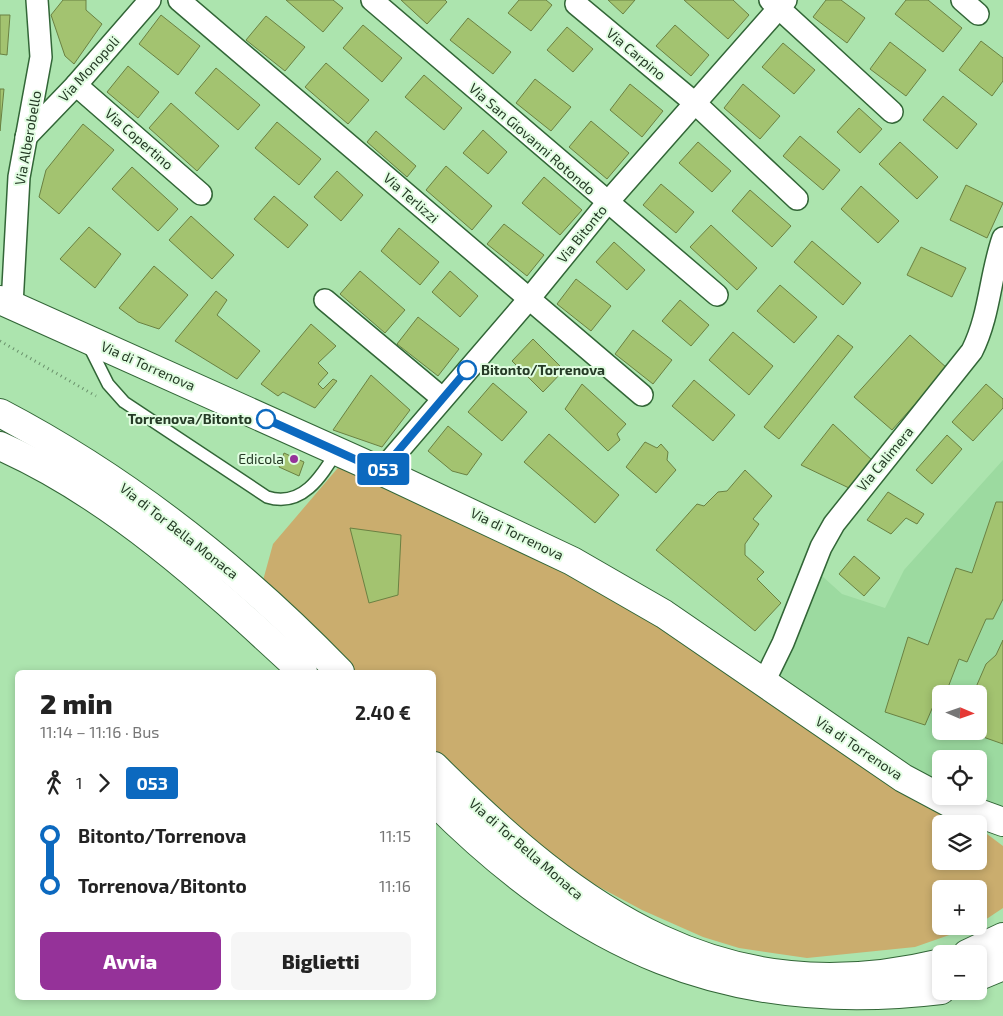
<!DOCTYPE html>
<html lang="it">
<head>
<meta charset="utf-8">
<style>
  :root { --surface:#fff; --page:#f6f6f6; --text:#222; --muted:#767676; --accent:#953299 }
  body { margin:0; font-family:"Exo 2",sans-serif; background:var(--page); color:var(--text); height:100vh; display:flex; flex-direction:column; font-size:19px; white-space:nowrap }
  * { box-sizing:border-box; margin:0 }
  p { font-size:16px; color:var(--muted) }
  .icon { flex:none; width:28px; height:28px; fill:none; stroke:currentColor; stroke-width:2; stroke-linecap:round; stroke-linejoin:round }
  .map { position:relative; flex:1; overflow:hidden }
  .sheet { position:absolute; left:15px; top:670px; width:421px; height:330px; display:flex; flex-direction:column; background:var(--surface); border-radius:8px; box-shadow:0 2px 8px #0003 }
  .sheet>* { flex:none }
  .badge { padding:0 10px; border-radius:4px; font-size:18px; line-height:32px }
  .needle { width:32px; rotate:92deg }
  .buttons { position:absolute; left:932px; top:685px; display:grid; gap:10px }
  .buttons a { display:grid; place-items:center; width:55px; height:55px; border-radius:8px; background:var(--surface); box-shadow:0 2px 8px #0003; font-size:25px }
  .map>.badge { position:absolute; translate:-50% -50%; box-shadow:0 0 0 2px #fff }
  .legs { display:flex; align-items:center; gap:8px; height:55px; padding:0 25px; font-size:16px }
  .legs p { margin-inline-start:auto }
  .headline { display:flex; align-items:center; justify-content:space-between; height:85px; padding:0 25px }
  h1 { font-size:28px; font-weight:800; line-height:38px }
  .action { display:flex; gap:10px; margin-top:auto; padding:10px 25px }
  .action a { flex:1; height:58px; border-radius:8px; background:var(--accent); color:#fff; font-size:20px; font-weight:800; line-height:58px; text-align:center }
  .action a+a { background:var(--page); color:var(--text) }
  ul { padding:0 25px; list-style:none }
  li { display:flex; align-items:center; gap:18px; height:50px; font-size:19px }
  li i { display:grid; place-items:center; width:8px; height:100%; margin:0 6px; background:currentColor }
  li i::after { content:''; width:12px; height:12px; margin:-6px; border:4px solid; border-radius:50%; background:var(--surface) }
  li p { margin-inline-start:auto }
  li:first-child i { background:linear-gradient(#0000 50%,currentColor 0) }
  li:last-child i { background:linear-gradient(currentColor 50%,#0000 0) }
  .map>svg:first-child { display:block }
  .built { fill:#9cdaa0; fill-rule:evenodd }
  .green { fill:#caad6e }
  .building { fill:#a3c370; stroke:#6a8142 }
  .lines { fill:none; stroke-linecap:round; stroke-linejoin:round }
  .lane-casing { stroke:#326637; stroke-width:14 }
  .street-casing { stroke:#326637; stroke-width:24 }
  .secondary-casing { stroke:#326637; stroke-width:30 }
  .primary-casing { stroke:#326637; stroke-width:30 }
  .path { stroke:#688f6a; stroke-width:3; stroke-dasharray:1 4; stroke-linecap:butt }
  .lane { stroke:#fff; stroke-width:11 }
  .street { stroke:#fff; stroke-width:21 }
  .secondary { stroke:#fff; stroke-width:28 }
  .primary { stroke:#fff; stroke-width:28 }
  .line-1-casing { stroke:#fff; stroke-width:11 }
  .line-1 { stroke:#0c69bf; stroke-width:8 }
  .stop-1-dot { fill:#fff; stroke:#0c69bf; stroke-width:2.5 }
  .poi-dot { fill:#953299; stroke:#e1fde1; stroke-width:2 }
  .labels { text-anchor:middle; stroke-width:4; stroke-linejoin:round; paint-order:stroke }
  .street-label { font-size:14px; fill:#253b26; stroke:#e1fde1 }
  .stop-label { font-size:14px; font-weight:bold; fill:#253b26; stroke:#e1fde1; text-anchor:start }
  .poi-label { font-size:14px; fill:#253b26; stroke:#e1fde1; text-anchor:end }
</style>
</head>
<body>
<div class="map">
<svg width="1003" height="1016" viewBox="0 0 1003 1016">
  <rect width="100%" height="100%" fill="#ace4ae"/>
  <path class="built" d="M1003 460V822L948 802 903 778 763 684 783 643 812 567 842 594 885 608 904 570ZM941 694H979V731H941ZM941 759H979V796H941Z"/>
  <path class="green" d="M348 456 552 551 973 824H941V861H979V828L1003 846V908L979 924V889H941V926H975L915 947 807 958 739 948 703 937 642 910 560 866 474 789 434 749V672H356L262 584 273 544Z"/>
  <g class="building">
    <path d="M63 0H86V10L102 24 74 64 65 56 51 15Z"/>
    <path d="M286 0H333L343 8 323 32Z"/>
    <path d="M401 0H445L447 2 427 24Z"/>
    <path d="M519 0H546L552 5 531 31 508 13Z"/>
    <path d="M608 0H635L623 14Z"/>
    <path d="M684 0H733L749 15 728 39Z"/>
    <path d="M826 0H841L865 18 847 43 813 17Z"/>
    <path d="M906 0H928L962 28 943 52 895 14Z"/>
    <path d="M0 15H10L7 55 0 54Z"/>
    <path d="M161 15 200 46 178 75 139 44Z"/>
    <path d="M266 16 305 47 285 71 246 40Z"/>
    <path d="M468 18 511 52 493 74 450 40Z"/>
    <path d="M363 25 402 58 382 82 343 48Z"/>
    <path d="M675 25 709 55 691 76 656 46Z"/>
    <path d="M567 27 593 49 573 72 547 50Z"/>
    <path d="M981 41 1003 58V81L992 96 959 70Z"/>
    <path d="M890 42 926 70 906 96 870 69Z"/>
    <path d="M783 43 815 70 794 94 762 67Z"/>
    <path d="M326 63 369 100 348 124 305 87Z"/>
    <path d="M128 66 159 92 138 118 107 92Z"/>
    <path d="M216 68 260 105 238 130 195 93Z"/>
    <path d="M424 75 462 108 444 130 405 97Z"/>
    <path d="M535 79 571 107 551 131 516 103Z"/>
    <path d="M630 84 663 111 642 137 610 110Z"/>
    <path d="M743 84 780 116 760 139 724 108Z"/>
    <path d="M0 89H4L0 131Z"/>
    <path d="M943 96 977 124 957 149 923 120Z"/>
    <path d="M171 103 219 146 197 171 149 128Z"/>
    <path d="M859 108 882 129 860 153 837 132Z"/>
    <path d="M591 121 629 153 607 179 569 147Z"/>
    <path d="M277 122 321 159 299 185 255 148Z"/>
    <path d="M83 124 114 150 59 214 39 197 46 170Z"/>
    <path d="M483 130 507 152 488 174 463 153Z"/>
    <path d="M376 131 416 166 407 177 367 142Z"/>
    <path d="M800 136 840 170 823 190 783 156Z"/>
    <path d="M698 142 731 171 712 192 679 163Z"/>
    <path d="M900 142 938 177 917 199 879 164Z"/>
    <path d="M446 166 492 206 472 230 426 190Z"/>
    <path d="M132 167 178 209 158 231 112 189Z"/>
    <path d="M337 171 363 195 341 221 314 197Z"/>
    <path d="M544 177 582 210 560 235 522 203Z"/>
    <path d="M661 184 694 212 676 233 643 205Z"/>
    <path d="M966 185 1003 203 987 238 950 220Z"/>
    <path d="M861 186 899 221 878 243 841 209Z"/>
    <path d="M750 190 791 226 772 247 732 211Z"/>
    <path d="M274 196 308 225 288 248 254 219Z"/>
    <path d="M191 216 234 255 212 279 169 240Z"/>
    <path d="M504 224 544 255 527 276 487 244Z"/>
    <path d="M711 225 757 268 737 290 690 247Z"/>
    <path d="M89 227 121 254 95 288 60 259Z"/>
    <path d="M399 228 439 262 420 285 381 251Z"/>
    <path d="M812 241 861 283 843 305 794 262Z"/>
    <path d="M614 242 645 270 627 290 596 262Z"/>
    <path d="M921 247 966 268 952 297 907 275Z"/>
    <path d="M154 266 188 295 159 329 138 322 119 308Z"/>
    <path d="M360 271 405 310 385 333 340 294Z"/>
    <path d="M450 271 478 296 460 317 432 292Z"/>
    <path d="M576 279 611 306 591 331 557 304Z"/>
    <path d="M780 285 817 317 794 343 757 311Z"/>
    <path d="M216 291 227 300 217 315 260 351 237 379 175 341Z"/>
    <path d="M680 300 709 325 691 346 662 321Z"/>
    <path d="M418 317 459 349 438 376 397 344Z"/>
    <path d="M311 324 336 346 318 363 328 373 318 384 323 389 333 379 337 381 315 408 283 392 278 396 261 384Z"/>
    <path d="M633 330 672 360 653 384 615 354Z"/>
    <path d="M733 332 773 366 749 395 709 360Z"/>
    <path d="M838 335 853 347 779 439 764 427Z"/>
    <path d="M910 335 947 368 892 430 854 397Z"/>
    <path d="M533 339 564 370 543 392 512 361Z"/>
    <path d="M371 375 410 410 382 447 333 430Z"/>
    <path d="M694 380 735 415 713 441 672 406Z"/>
    <path d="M493 383 527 412 502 441 468 412Z"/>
    <path d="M582 384 626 424 617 434 620 440 608 451 565 409Z"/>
    <path d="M986 384 1003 399V408L973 441 952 422Z"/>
    <path d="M833 424 873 461 849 488 801 465Z"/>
    <path d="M448 426 482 454 467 475 452 471 428 451Z"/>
    <path d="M549 434 619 495 595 523 524 462Z"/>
    <path d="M947 435 962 449 932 484 916 470Z"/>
    <path d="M645 442 657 448 661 444 668 452 667 460 676 470 656 493 626 467Z"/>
    <path d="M284 453 304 462 299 476 279 467Z"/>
    <path d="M745 470 772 496 753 519 759 524 745 544V555L764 572 757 579 781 603 755 631 656 550 697 504 704 506 718 492 727 491Z"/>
    <path d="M888 492 924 514 917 524 906 518 891 534 867 520Z"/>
    <path d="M996 502H1003V599L993 619H986L967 662 959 659 947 690H940L925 725 885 712 908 637 928 645 956 568 972 573Z"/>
    <path d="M350 528 401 535 398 595 369 603Z"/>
    <path d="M854 556 880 578 864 596 839 574Z"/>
    <path d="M1003 640V744L966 731H979V694H973L986 664 996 655Z"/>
  </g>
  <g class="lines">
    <g class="lane-casing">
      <path id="lane" d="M88 344 108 384 124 402 267 497C302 508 321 477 337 451"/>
    </g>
    <g class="street-casing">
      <g id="street">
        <path d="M179 0 642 395"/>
        <path d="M372 0 717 295"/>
        <path d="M770 0 892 112"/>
        <path d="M962 0 978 14"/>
        <path d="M576 4 696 104 797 199"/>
        <path d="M76 85 201 194"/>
        <path d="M26 137 76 85 150 0"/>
        <path d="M325 300 442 398"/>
        <path d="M12 305 19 177 41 57 37 0"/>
        <path d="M381 471 529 299 607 203 786 0"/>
        <path d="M763 684 783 643 821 547 834 524 972 351C990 315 990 275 1003 238"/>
      </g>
    </g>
    <g class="secondary-casing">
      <path id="secondary" d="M0 300 381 471 572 561 664 614 903 778 948 802 1003 822"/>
    </g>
    <g class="primary-casing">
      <g id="primary">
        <path d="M0 413C126 479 241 570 340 672"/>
        <path d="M0 446C115 497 212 588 303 672"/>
        <path d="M434 766C580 911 722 1016 941 963"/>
        <path d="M434 801C580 947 726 1016 941 990"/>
        <path d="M967 954 1003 937"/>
        <path d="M979 976 1003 966"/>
      </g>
    </g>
    <path class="path" d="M0 341 96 396"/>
    <use href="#lane" class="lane"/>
    <use href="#street" class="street"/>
    <use href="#secondary" class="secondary"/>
    <use href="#primary" class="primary"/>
  </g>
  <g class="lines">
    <g class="line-1-casing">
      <path id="line-1" d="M266 419 381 471 467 370"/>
    </g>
    <use href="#line-1" class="line-1"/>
  </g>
  <g class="stop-1-dot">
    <circle cx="467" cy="370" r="9"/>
    <circle cx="266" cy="419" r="9"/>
  </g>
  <circle class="poi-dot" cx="294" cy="459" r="5"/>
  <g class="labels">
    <g class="street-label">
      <text transform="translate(636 54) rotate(40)" y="5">Via Carpino</text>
      <text transform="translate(89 69) rotate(-48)" y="5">Via Monopoli</text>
      <text transform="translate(28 138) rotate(-80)" y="5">Via Alberobello</text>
      <text transform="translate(139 139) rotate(41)" y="5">Via Copertino</text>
      <text transform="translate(532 139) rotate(41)" y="5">Via San Giovanni Rotondo</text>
      <text transform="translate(411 198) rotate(41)" y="5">Via Terlizzi</text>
      <text transform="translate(582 234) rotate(-51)" y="5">Via Bitonto</text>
      <text transform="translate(148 366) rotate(24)" y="5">Via di Torrenova</text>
      <text transform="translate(885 459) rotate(-50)" y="5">Via Calimera</text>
      <text transform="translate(179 531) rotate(38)" y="5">Via di Tor Bella Monaca</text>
      <text transform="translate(517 534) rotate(26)" y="5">Via di Torrenova</text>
      <text transform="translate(859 748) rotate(34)" y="5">Via di Torrenova</text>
      <text transform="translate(526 849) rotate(41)" y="5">Via di Tor Bella Monaca</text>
    </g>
    <g class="stop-label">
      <text x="481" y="375">Bitonto/Torrenova</text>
      <text x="252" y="424" text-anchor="end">Torrenova/Bitonto</text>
    </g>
    <g class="poi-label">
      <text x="284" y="464">Edicola</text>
    </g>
  </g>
</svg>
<div class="buttons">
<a><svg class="needle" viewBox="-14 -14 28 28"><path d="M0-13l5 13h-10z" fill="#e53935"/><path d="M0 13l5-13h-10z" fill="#767676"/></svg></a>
<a><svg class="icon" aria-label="locate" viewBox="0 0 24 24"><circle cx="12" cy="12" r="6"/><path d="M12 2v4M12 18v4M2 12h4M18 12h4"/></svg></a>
<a><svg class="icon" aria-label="layers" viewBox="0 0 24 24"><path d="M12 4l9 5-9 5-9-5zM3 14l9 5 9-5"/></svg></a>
<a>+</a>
<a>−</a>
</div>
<b class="badge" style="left:383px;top:469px;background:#0c69bf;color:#fff">053</b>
<section class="sheet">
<div class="headline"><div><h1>2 min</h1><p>11:14 – 11:16 · Bus</p></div><b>2.40 €</b></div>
<div class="legs"><svg class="icon" aria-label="walk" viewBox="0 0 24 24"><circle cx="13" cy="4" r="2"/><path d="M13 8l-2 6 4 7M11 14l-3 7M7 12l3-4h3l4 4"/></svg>1<svg class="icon" aria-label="forward" viewBox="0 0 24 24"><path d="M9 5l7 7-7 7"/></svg><b class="badge" style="background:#0c69bf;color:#fff">053</b></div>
<ul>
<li><i style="color:#0c69bf"></i><b>Bitonto/Torrenova</b><p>11:15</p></li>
<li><i style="color:#0c69bf"></i><b>Torrenova/Bitonto</b><p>11:16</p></li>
</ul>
<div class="action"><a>Avvia</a><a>Biglietti</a></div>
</section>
</div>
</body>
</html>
